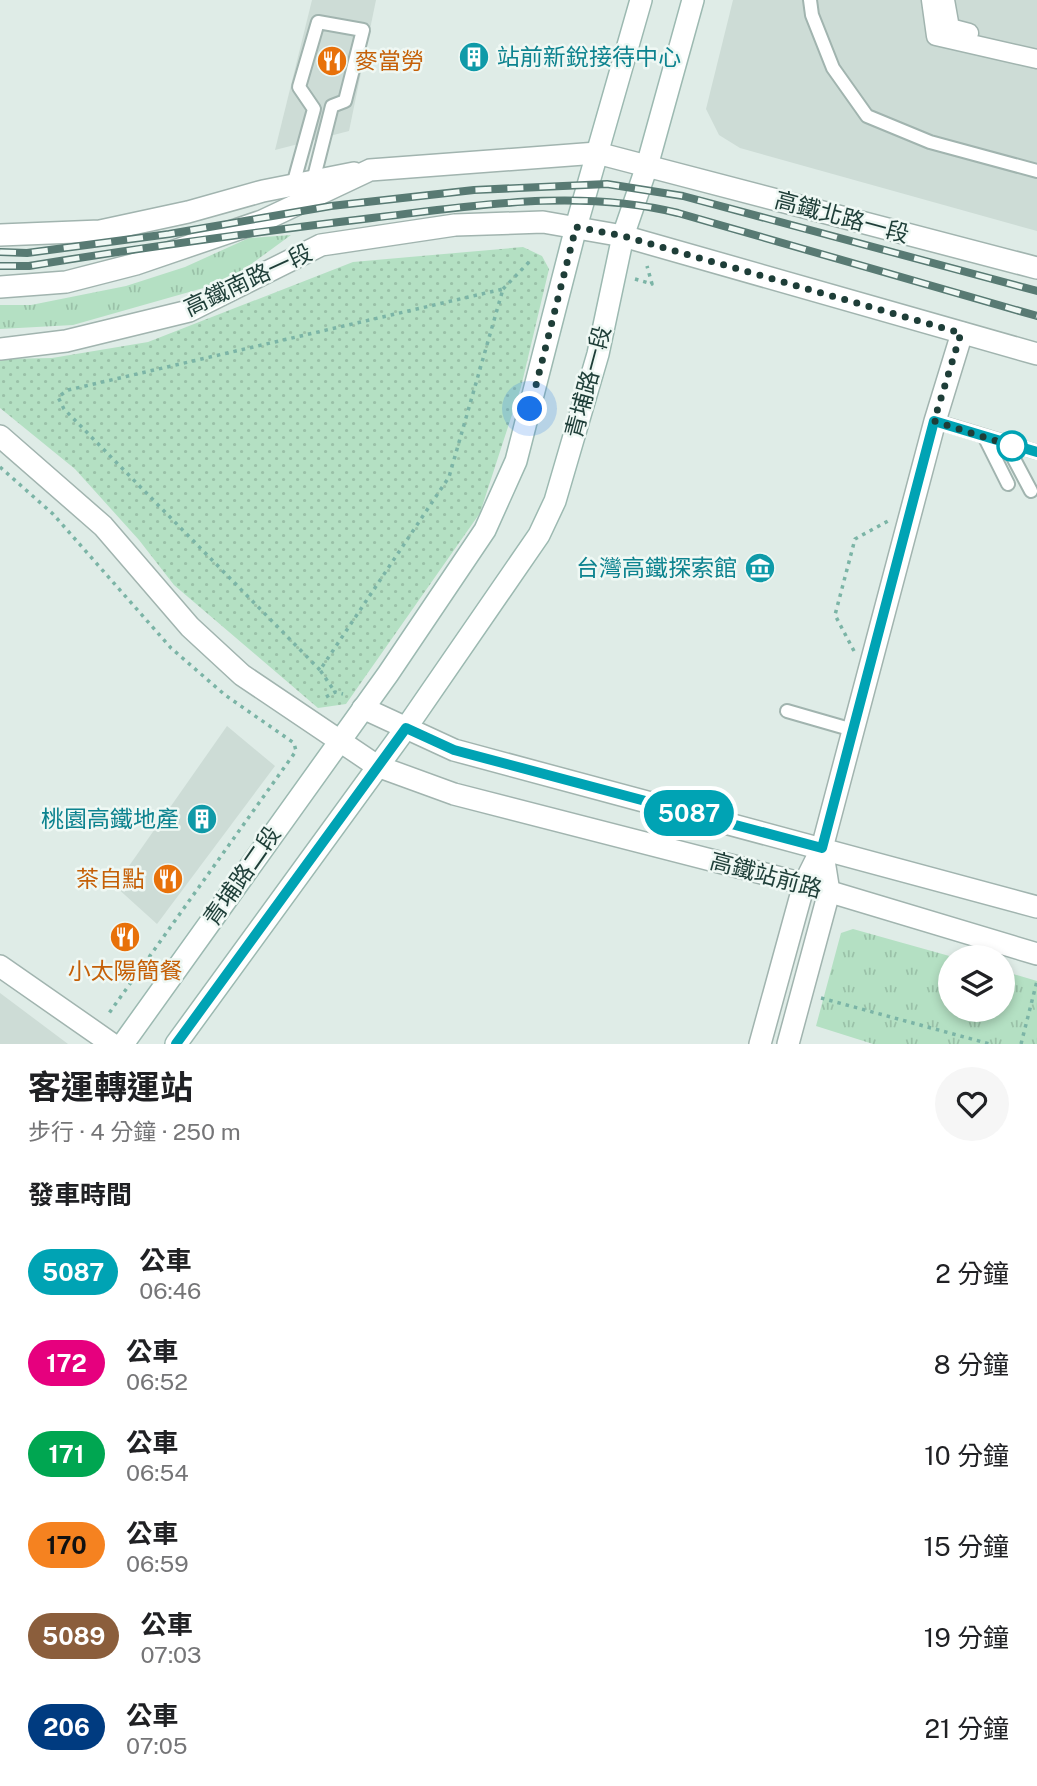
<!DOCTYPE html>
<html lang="zh-TW">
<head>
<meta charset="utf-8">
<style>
  :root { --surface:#fff; --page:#f6f6f6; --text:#202124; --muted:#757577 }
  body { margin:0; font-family:"Public Sans","Noto Sans TC",sans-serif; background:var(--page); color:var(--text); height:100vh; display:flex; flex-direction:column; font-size:26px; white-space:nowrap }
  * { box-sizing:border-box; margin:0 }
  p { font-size:23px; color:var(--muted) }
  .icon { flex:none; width:38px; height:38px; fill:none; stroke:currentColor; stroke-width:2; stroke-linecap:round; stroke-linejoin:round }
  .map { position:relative; height:1044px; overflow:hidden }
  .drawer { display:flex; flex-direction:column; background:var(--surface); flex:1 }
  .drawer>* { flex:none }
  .badge { padding:0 14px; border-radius:23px; font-size:24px; line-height:46px }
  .tools { position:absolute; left:938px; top:945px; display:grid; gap:14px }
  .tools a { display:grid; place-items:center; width:77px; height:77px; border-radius:50%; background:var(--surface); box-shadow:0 4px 10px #0003; font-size:35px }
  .you { position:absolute; width:35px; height:35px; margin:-18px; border:5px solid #fff; border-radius:50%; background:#1a73e8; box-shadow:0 0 0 10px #1a73e833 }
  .map>.badge { position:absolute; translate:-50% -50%; box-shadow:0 0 0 4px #fff }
  h2 { padding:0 28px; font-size:26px; line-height:63px }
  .round { display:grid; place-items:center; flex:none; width:74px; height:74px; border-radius:37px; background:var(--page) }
  .head { display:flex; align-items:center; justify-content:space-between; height:119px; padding:0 28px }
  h1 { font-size:33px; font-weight:700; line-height:52px }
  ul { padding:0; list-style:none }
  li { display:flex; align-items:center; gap:21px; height:91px; padding:0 28px }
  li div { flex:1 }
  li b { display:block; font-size:26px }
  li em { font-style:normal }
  li .badge { min-width:77px; font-weight:700; text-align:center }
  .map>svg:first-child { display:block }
  .built { fill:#cddcd6 }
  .grass { fill:url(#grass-tufts) }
  .park { fill:url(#park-dots) }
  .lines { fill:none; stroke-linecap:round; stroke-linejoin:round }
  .service-casing { stroke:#a1b4af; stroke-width:16 }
  .pedestrian-casing { stroke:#a1b4af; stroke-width:21 }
  .minor-casing { stroke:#a1b4af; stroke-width:24 }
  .tertiary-casing { stroke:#a1b4af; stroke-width:24 }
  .secondary-casing { stroke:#9cb9b1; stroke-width:24 }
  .path { stroke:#7bb4a6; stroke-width:3.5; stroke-dasharray:3.5 5; stroke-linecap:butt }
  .service { stroke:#fff; stroke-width:12 }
  .pedestrian { stroke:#fff; stroke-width:18 }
  .minor { stroke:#fff; stroke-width:21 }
  .tertiary { stroke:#fff; stroke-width:21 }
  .secondary { stroke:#fff; stroke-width:21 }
  .rail-casing { stroke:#587a73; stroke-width:8 }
  .rail { stroke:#eff8f4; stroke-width:5; stroke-dasharray:16; stroke-linecap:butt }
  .line-casing { stroke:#fff; stroke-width:16 }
  .line { stroke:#00a3b4; stroke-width:10 }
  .walk { stroke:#1e3e38; stroke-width:7; stroke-dasharray:0 12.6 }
  .stop-dot { fill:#fff; stroke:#00a3b4; stroke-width:3.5 }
  .labels { text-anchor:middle; stroke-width:5; stroke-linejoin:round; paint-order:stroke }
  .culture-label { font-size:23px; fill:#0d838f; stroke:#eff8f4; text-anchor:end }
  .food-label { font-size:23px; fill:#c56008; stroke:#eff8f4; text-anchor:start }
  .street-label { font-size:23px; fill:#1e3e38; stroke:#eff8f4 }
</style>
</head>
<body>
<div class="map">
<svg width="1037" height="1044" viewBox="0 0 1037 1044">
  <defs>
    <pattern id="grass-tufts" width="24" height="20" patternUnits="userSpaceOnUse" patternTransform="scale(1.75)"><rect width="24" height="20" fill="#b4e0c3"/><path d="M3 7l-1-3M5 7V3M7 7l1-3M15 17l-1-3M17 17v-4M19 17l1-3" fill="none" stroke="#9ac1a8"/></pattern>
    <pattern id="park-dots" width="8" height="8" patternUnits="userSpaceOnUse" patternTransform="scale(1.75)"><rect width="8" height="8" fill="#b4e0c3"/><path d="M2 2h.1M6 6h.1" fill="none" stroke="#9ac1a8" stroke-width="1.8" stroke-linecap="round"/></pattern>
  </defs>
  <rect width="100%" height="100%" fill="#dfece7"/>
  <g class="built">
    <path d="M312 0H376L349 131 275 150Z"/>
    <path d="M733 0H1037V231L740 148 719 135 706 109Z"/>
    <path d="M227 726 275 766 157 924 115 886Z"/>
    <path d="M0 993 68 1044H0Z"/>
  </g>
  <g class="grass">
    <path d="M291 235 228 281 73 325 0 329V305H31L126 286 185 267 249 238Z"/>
    <path d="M853 929 953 957H950V1010H1003V971L1037 981V1044H873L816 1026 841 933Z"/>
  </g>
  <path class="park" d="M523 247 542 256 549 269 521 387 480 513 346 704 318 708 174 585 139 540 75 469 0 408V359L52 358 148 342 353 262Z"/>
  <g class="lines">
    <g class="service-casing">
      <g id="service">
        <path d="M810 0 812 15 833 68 867 116 930 142 1037 171"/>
        <path d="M293 185 314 109 299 87 318 22 363 30 345 101 332 106 313 181"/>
        <path d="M935 421 1037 452"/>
        <path d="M985 438 1008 484"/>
        <path d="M1006 444 1031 491"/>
        <path d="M787 711 853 730"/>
      </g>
    </g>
    <g class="pedestrian-casing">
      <g id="pedestrian">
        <path d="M931 0 936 36 1037 59"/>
        <path d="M945 0 950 28 969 33"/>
      </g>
    </g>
    <g class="minor-casing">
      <g id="minor">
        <path d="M0 235 100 231 188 212 263 191 354 173"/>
        <path d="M0 966 112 1044"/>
        <path d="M760 1044 804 884 822 848 935 421 962 333"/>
        <path d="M788 1044 829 892 822 848"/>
      </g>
    </g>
    <g class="tertiary-casing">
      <g id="tertiary">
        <path d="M0 287 66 282 136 264 262 221 370 170 597 153 1037 268"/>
        <path d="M0 349 66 341 189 311 321 245 455 225 543 222 623 236 1037 354"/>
        <path d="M0 436 103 526 190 627 242 675 377 766 454 794 804 884 1037 954"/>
        <path d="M363 708 454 750 1037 907"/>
      </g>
    </g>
    <g class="secondary-casing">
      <g id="secondary">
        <path d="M123 1044 388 674 485 530 516 461 576 227 641 0"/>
        <path d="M176 1044 406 728 539 535 555 501 598 354 623 236 647 166 693 0"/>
      </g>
    </g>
    <g class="path">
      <path d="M635 279 652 284 647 266"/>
      <path d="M503 289 531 260"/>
      <path d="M0 467 53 514 171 648 225 695 294 743 296 751 107 1016"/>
      <path d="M854 651 835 615 855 539 888 521"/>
      <path d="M320 670 64 409 58 397 68 390 503 289 449 477 320 670 335 692"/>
      <path d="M326 697 335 692 343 694"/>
      <path d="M821 998 990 1044"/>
      <path d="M1021 1044 1037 981"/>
    </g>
    <use href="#service" class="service"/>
    <use href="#pedestrian" class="pedestrian"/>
    <use href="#minor" class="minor"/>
    <use href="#tertiary" class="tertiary"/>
    <use href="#secondary" class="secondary"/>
    <g class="rail-casing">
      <g id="rail">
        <path d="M0 252 27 253 169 234 331 206 474 190 607 184 683 196 1037 291"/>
        <path d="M0 266H29C143 247 257 232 372 218 473 206 577 188 678 213L1037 316"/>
      </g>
    </g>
    <use href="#rail" class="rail"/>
  </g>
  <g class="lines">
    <g class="line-casing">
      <path id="line" d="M176 1044 406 728 454 750 822 848 934 421 1037 452"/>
    </g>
    <use href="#line" class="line"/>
    <path class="walk" d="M530 409 576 227 623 236 961 333 934 421 1012 446"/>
  </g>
  <defs>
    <g id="building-disc" transform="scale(1.575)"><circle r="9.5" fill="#0f9aa8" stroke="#eff8f4"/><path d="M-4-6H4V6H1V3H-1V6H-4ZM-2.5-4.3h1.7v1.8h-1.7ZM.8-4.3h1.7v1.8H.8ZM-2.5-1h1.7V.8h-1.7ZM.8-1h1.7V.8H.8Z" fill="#fff"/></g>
    <g id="restaurant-disc" transform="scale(1.575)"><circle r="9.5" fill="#e8710a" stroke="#eff8f4"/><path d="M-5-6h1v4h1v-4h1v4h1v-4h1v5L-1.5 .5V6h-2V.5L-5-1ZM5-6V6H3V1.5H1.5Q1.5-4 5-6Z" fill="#fff"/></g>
    <g id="museum-disc" transform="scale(1.575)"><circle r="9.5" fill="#0f9aa8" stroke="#eff8f4"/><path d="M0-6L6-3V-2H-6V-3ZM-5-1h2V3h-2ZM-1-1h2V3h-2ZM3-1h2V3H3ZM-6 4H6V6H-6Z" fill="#fff"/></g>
  </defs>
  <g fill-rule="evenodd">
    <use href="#building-disc" x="474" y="57"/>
    <use href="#restaurant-disc" x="332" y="61"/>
    <use href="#museum-disc" x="760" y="568"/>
    <use href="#building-disc" x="202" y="819"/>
    <use href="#restaurant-disc" x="168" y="879"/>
    <use href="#restaurant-disc" x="125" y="937"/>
  </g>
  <circle class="stop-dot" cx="1012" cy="446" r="14"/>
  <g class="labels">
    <g class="culture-label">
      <text x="497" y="65" text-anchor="start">站前新銳接待中心</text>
      <text x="737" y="576">台灣高鐵探索館</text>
      <text x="179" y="827">桃園高鐵地產</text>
    </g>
    <g class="food-label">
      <text x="355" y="69">麥當勞</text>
      <text x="145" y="887" text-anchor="end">茶自點</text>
      <text x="125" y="979" text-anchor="middle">小太陽簡餐</text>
    </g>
    <g class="street-label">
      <text transform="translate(842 217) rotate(15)" y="8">高鐵北路一段</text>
      <text transform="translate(248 280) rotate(-25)" y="8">高鐵南路一段</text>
      <text transform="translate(588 382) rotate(-75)" y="8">青埔路一段</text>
      <text transform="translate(766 875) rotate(15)" y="8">高鐵站前路</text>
      <text transform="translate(242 876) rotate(-55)" y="8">青埔路二段</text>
    </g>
  </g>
</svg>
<div class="tools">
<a><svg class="icon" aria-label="layers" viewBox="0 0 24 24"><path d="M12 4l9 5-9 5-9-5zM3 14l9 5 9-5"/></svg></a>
</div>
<div class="you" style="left:530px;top:409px"></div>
<b class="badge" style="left:689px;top:813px;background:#00a3b4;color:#fff">5087</b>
</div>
<section class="drawer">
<div class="head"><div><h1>客運轉運站</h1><p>步行 · 4 分鐘 · 250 m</p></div><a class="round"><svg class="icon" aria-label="heart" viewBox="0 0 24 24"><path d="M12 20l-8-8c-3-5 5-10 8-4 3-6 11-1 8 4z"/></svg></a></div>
<h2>發車時間</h2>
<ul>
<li><span class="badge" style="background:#00a3b4;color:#fff">5087</span><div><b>公車</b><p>06:46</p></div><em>2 分鐘</em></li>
<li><span class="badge" style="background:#e6007e;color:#fff">172</span><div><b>公車</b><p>06:52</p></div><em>8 分鐘</em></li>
<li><span class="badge" style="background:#00a651;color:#fff">171</span><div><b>公車</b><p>06:54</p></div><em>10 分鐘</em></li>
<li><span class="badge" style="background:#f58220;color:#111">170</span><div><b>公車</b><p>06:59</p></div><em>15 分鐘</em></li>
<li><span class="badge" style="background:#8b5e3c;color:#fff">5089</span><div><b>公車</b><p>07:03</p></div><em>19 分鐘</em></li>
<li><span class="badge" style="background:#003b80;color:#fff">206</span><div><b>公車</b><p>07:05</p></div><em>21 分鐘</em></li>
</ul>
</section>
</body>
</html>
